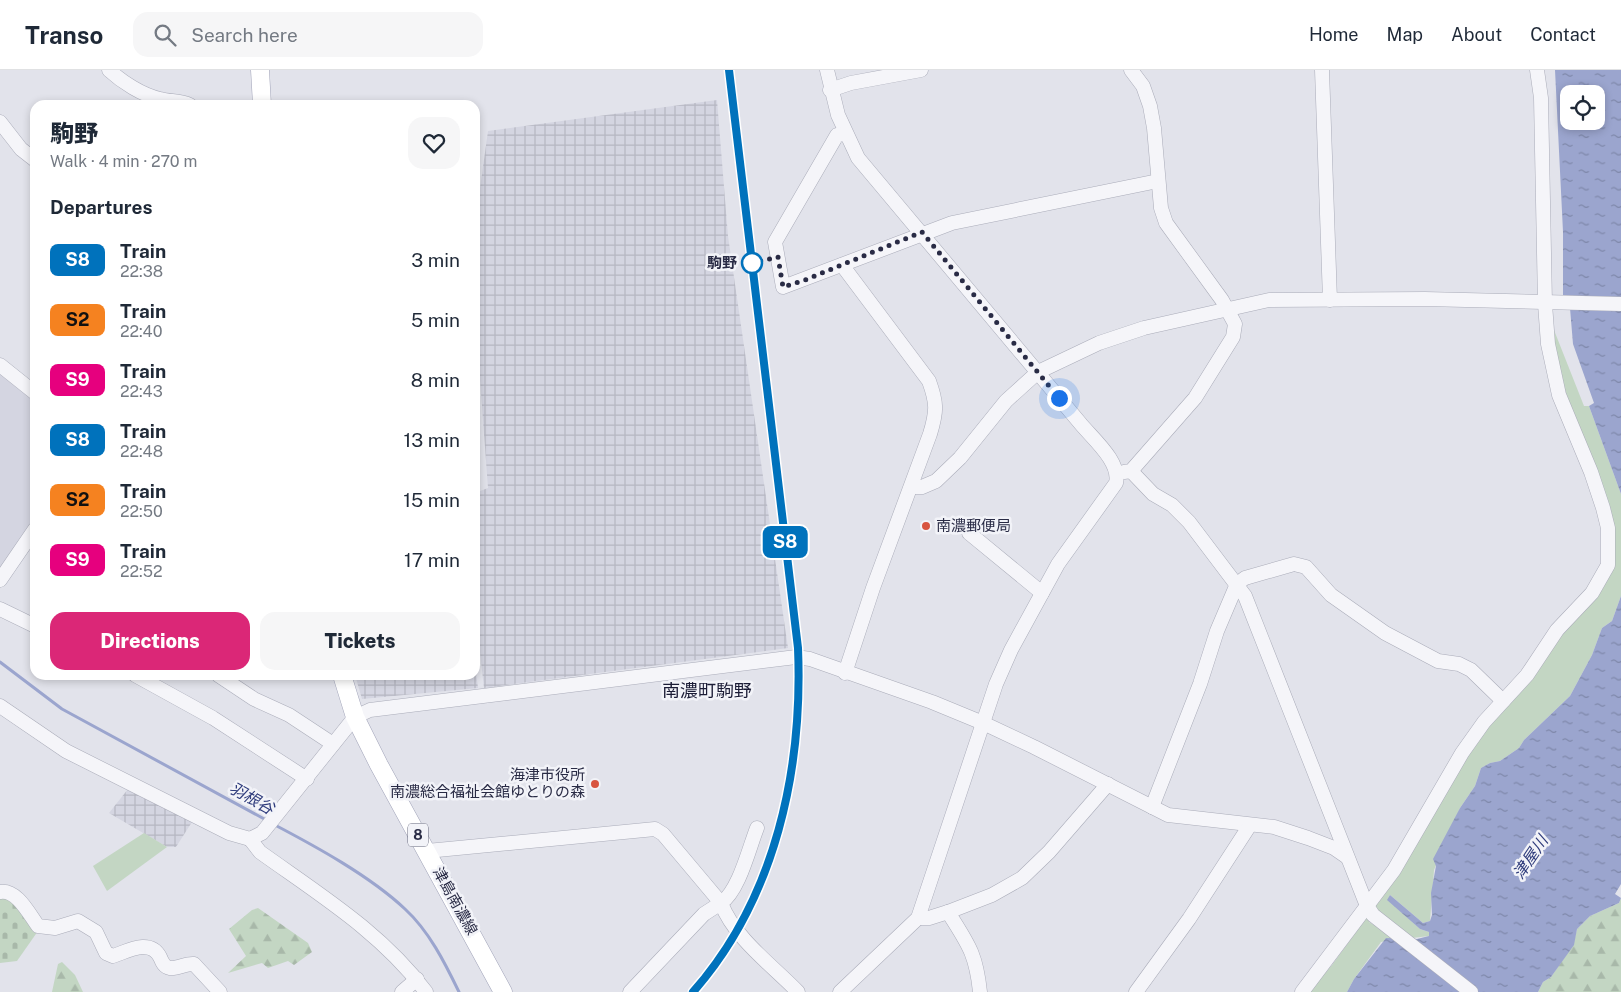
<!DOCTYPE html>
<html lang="en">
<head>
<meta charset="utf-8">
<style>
  :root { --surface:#fff; --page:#f6f6f7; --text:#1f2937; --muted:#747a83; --line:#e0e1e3; --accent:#db2777 }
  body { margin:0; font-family:"Public Sans","Noto Sans JP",sans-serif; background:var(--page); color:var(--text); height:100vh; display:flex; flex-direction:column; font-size:19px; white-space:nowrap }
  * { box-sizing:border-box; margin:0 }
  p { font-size:16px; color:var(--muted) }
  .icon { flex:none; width:28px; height:28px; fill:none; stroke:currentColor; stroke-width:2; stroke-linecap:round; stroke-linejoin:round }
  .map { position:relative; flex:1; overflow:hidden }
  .side { position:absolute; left:30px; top:30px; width:450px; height:580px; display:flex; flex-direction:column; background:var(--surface); border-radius:15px; box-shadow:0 2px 8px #0003 }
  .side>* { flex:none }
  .badge { padding:0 10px; border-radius:8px; font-size:18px; line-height:32px }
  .fabs { position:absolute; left:1560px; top:15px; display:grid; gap:10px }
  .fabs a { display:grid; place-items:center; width:45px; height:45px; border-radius:10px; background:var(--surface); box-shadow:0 2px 8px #0003; font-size:25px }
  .you { position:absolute; width:25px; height:25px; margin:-12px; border:4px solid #fff; border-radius:50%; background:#1a73e8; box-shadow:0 0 0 8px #1a73e833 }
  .map>.badge { position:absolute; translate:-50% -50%; box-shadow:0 0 0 2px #fff }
  h2 { padding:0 20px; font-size:19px; line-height:45px }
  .round { display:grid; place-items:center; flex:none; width:52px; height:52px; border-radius:15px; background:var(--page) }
  .summary { display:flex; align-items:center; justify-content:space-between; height:85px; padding:0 20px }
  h1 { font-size:24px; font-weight:800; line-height:38px }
  .button { display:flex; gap:10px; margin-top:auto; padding:10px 20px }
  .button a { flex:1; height:58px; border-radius:15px; background:var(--accent); color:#fff; font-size:20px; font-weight:800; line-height:58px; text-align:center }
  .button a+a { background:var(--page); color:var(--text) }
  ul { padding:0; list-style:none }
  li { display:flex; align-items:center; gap:15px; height:60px; padding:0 20px }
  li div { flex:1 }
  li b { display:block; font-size:19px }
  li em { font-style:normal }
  li .badge { min-width:55px; font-weight:700; text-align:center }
  header { display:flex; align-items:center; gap:30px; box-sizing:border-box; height:70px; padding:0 25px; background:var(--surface); border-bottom:1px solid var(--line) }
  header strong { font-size:24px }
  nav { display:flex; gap:28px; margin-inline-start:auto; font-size:18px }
  .search { width:350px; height:45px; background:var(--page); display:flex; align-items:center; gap:12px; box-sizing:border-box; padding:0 18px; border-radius:15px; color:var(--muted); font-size:19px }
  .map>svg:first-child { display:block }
  .built { fill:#d4d5e1 }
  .industrial { fill:url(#industrial-grid) }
  .green { fill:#c3d6c3 }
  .forest { fill:url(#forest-firs) }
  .cemetery { fill:url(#cemetery-stones) }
  .water { fill:url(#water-ripples); fill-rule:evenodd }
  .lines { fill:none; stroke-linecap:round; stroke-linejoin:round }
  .stream { stroke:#9ba5ce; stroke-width:3 }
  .minor-casing { stroke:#aaacb9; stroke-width:15 }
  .major-casing { stroke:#a0a3b8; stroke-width:19 }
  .minor { stroke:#f5f5f9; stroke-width:14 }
  .major { stroke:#fff; stroke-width:18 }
  .rail { stroke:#7a7d96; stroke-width:3; stroke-dasharray:2.5 5; stroke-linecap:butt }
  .line-casing { stroke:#fff; stroke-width:11 }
  .line { stroke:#0072bc; stroke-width:8 }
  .walk { stroke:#292b45; stroke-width:5; stroke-dasharray:0 9 }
  .stop-dot { fill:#fff; stroke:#0072bc; stroke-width:2.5 }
  .poi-dot { fill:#d8543f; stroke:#f2f3f8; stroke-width:2 }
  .labels { text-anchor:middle; stroke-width:5; stroke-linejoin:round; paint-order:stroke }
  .shield { fill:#f2f3f8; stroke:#65677b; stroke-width:1 }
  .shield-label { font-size:14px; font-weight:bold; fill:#292b45 }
  .stop-label { font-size:15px; font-weight:bold; fill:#292b45; stroke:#f2f3f8; text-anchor:end }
  .poi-label { font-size:15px; fill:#292b45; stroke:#f2f3f8; text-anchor:start }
  .street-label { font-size:15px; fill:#292b45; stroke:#f2f3f8 }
  .water-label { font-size:16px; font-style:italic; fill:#2f3c7c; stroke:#f2f3f8 }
  .quarter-label { font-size:18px; fill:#1b1c36; stroke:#f2f3f8 }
</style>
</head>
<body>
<header>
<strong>Transo</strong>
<div class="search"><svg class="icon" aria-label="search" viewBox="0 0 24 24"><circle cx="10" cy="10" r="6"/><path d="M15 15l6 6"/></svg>Search here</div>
<nav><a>Home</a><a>Map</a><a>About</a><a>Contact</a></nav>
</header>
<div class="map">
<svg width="1621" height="922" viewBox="0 0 1621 922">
  <defs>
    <pattern id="industrial-grid" width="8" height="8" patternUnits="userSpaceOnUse" patternTransform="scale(1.25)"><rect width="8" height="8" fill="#d4d5e1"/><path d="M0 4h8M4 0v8" fill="none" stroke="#b6b7c2"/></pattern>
    <pattern id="forest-firs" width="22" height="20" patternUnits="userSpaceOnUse" patternTransform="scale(1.25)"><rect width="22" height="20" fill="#c3d6c3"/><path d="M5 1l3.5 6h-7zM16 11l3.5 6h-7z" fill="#a8b8a9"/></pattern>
    <pattern id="cemetery-stones" width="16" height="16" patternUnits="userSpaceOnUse" patternTransform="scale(1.25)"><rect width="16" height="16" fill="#c3d6c3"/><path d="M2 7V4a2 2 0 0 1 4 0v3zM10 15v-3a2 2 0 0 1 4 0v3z" fill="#a8b8a9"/></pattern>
    <pattern id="water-ripples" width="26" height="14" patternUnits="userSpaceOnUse" patternTransform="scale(1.25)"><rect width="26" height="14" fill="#9ba5ce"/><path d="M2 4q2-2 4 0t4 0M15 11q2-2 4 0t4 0" fill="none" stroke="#7e87a9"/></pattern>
  </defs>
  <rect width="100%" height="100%" fill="#e2e3eb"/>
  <path class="built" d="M0 300 35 327V457L0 503Z"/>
  <g class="industrial">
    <path d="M717 30 728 166 788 578 484 618 475 538V423L488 418 475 241V154L488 61Z"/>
    <path d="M475 595 478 618 362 629 355 605H475Z"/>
    <path d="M128 719 192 752 176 777H167L109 743Z"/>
  </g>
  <g class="green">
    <path d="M1552 255 1584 336H1589L1621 424V526L1612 551 1602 558 1592 585 1570 626 1524 670 1519 678 1500 691 1490 693 1481 698 1475 716 1460 738 1434 800 1430 851 1423 853 1390 825 1388 830 1420 859 1429 862V866L1412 868 1376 840 1375 829 1466 685 1612 483 1558 309Z"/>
    <path d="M144 763 167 777 107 821 93 796Z"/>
    <path d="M1369 844 1373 846 1369 852 1374 855 1377 851 1398 869 1381 872 1354 909 1347 922H1309L1332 895Z"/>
  </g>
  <g class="forest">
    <path d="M1621 828V922H1538L1543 912 1551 907 1573 875 1577 859 1590 846 1619 833Z"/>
    <path d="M258 838 308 873 312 882 294 895 288 891 268 898 262 893 228 903 246 886 229 859 252 840Z"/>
    <path d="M62 892 75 905 83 922H52L58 894Z"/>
  </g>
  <path class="cemetery" d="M0 827 11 829 38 861 17 891 0 893Z"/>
  <g class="water">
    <path d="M1555 0H1621V424L1589 336 1594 333 1573 274 1570 238 1563 230V162ZM1569 24H1596V51H1569Z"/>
    <path d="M1621 526V814L1615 824 1621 828 1619 833 1590 846 1577 859 1574 875 1551 907 1543 912 1538 922H1347L1354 909 1386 868 1417 869 1429 866V862L1420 859 1387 830 1390 825 1423 853 1430 851 1432 845 1431 823 1436 796 1433 789 1460 738 1475 716 1481 698 1490 693 1500 691 1519 678 1524 670 1570 626 1592 585 1602 558 1612 551Z"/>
  </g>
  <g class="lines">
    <g class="stream">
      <path d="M0 592 62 639 268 751"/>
      <path d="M273 754C315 776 370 806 405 839 429 861 445 893 459 922"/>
    </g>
    <g class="minor-casing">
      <g id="minor">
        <path d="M109 0C122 12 142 25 160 29 170 32 179 30 190 35"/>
        <path d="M827 0 838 45 858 88 1080 353C1093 369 1121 392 1116 413L1058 494 1011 580 996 614 918 848 840 922"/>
        <path d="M1322 0 1330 230"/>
        <path d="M830 20 851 13 921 0"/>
        <path d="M0 52 21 79 35 90"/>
        <path d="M845 64 837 65 775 172 783 217 952 153 1158 111"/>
        <path d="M842 195 929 311C937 333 937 341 930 364L873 518 845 603"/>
        <path d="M0 295 35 323"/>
        <path d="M1131 401 1153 424 1172 435 1189 452 1245 526 1367 836 1373 845 1471 922"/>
        <path d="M1124 402 1131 401 1195 328 1233 267 1235 254 1222 230 1166 153 1161 138 1154 58 1150 36 1143 16 1131 0"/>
        <path d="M912 417H922L936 411 960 388 1006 331 1038 302 1099 273 1144 258 1269 230 1425 229 1621 234"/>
        <path d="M969 463 1042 523"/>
        <path d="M0 510 35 459"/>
        <path d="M0 539 35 556"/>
        <path d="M135 605 213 648 307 709"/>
        <path d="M218 605 254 629 289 645 333 674"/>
        <path d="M0 636 66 681 229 763 250 769 262 763 355 647 370 640 796 587 810 589 932 632 983 653 1034 677 1168 745 1274 757 1308 768 1334 778 1347 787"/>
        <path d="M1152 737 1200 614 1217 561 1237 514 1245 508 1294 494 1306 497 1331 525 1385 563 1438 591 1459 594 1471 600 1503 631"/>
        <path d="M757 758C749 778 739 821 721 833 735 869 772 895 798 922"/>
        <path d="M250 769 260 782C320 825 382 863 426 922"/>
        <path d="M427 781 655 759 663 764 721 833 704 844 630 922"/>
        <path d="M0 822C17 819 29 844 38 856L55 858 78 851 96 862 106 883 113 886C128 881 150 868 160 887 162 892 164 897 170 898 178 899 186 893 194 894L220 922"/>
        <path d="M948 842C968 874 976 883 980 922"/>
        <path d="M918 848H929L948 842 992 825 1022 808 1049 782 1108 714"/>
        <path d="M402 922 417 909"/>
        <path d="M1136 922 1189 849 1250 755"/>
        <path d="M1302 922 1394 800 1462 683 1484 652 1527 605 1557 560 1592 523 1608 495V458L1603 438 1591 402 1559 325 1548 274 1545 234 1541 28 1537 0"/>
      </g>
    </g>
    <g class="major-casing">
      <g id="major">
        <path d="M260 0 262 35"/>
        <path d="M342 605 355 647 379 695 503 922"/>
      </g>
    </g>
    <use href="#minor" class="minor"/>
    <use href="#major" class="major"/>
    <path class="rail" d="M693 922C776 827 803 700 797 578L729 0"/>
  </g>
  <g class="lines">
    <g class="line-casing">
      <path id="line" d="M693 922C776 828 803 699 798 578L729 0"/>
    </g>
    <use href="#line" class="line"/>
    <path class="walk" d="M752 193 778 187 783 217 805 210 922 162 1059 328"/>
  </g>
  <circle class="stop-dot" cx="752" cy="193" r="10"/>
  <g class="poi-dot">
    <circle cx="926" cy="456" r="5"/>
    <circle cx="595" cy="714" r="5"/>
  </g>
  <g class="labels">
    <rect class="shield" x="408" y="753.5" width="20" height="23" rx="4"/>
    <g class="shield-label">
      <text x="418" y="770">8</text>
    </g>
    <g class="stop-label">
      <text x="737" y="198">駒野</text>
    </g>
    <g class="poi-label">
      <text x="936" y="461">南濃郵便局</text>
      <text x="585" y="710" text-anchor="end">海津市役所<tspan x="585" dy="17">南濃総合福祉会館ゆとりの森</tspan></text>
    </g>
    <g class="street-label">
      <text transform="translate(455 831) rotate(61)" y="5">津島南濃線</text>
    </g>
    <g class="water-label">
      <text transform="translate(252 728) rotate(29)" y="6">羽根谷</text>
      <text transform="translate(1530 787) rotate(-56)" y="6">津屋川</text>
    </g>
    <g class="quarter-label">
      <text x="707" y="627">南濃町駒野</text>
    </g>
  </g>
</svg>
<div class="fabs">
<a><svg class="icon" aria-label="locate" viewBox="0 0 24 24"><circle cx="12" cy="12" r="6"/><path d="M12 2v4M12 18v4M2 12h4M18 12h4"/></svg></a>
</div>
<div class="you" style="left:1059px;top:328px"></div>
<b class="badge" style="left:785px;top:472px;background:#0072bc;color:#fff">S8</b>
<section class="side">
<div class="summary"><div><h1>駒野</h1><p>Walk · 4 min · 270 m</p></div><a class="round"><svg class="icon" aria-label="heart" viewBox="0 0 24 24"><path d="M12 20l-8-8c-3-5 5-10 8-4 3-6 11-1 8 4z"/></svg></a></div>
<h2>Departures</h2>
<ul>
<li><span class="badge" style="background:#0072bc;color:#fff">S8</span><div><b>Train</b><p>22:38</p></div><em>3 min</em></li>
<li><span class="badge" style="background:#f58220;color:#111">S2</span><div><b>Train</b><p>22:40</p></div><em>5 min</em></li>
<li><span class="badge" style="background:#e6007e;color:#fff">S9</span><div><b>Train</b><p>22:43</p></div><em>8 min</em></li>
<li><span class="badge" style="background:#0072bc;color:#fff">S8</span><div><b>Train</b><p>22:48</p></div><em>13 min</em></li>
<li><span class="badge" style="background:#f58220;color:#111">S2</span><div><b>Train</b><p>22:50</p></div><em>15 min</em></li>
<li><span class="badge" style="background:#e6007e;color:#fff">S9</span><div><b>Train</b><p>22:52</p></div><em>17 min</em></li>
</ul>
<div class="button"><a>Directions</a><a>Tickets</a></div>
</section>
</div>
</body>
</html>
